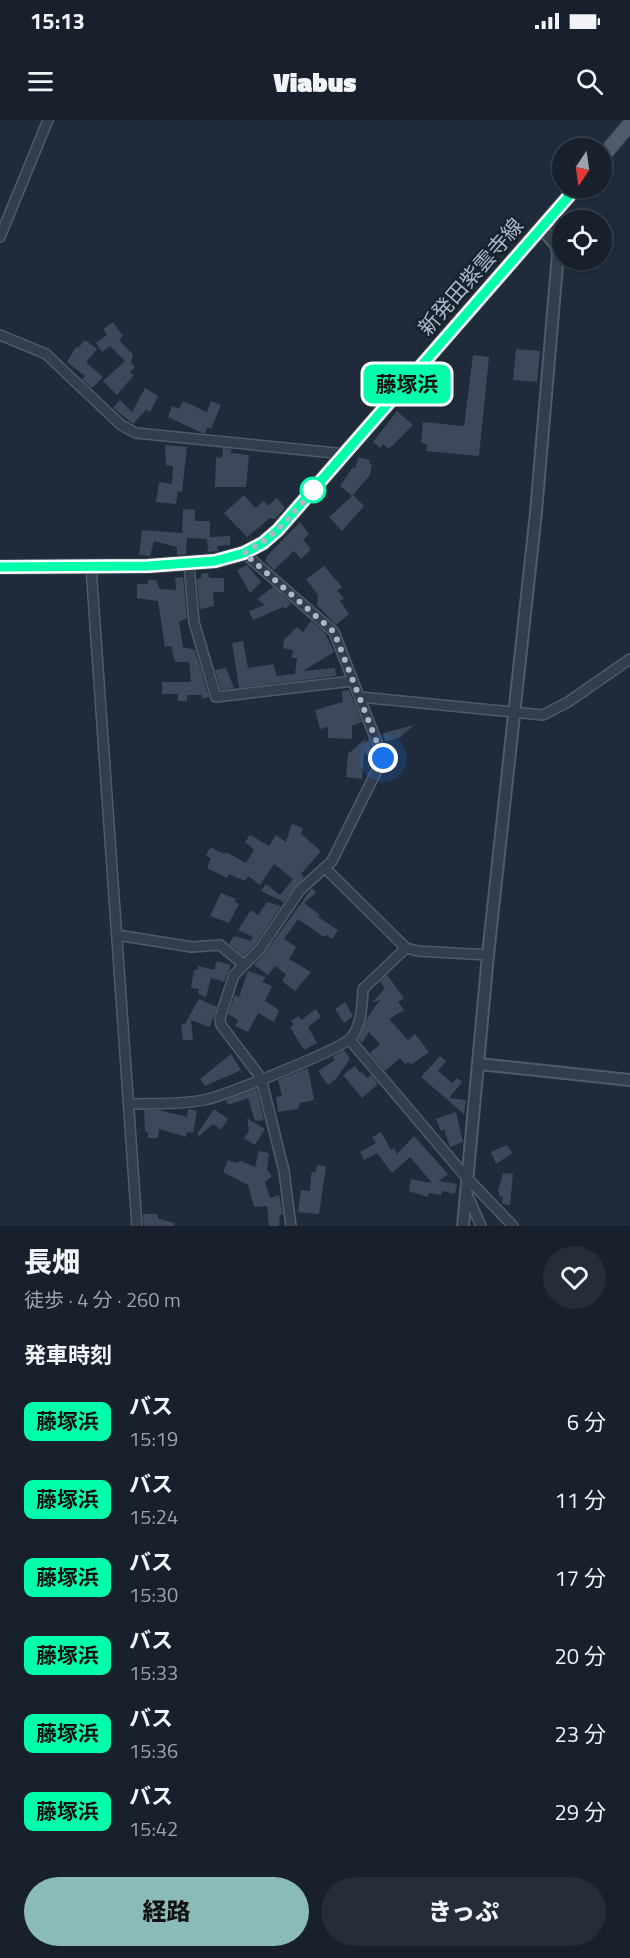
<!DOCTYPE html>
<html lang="ja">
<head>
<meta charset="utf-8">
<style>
  :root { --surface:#17202c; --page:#242d38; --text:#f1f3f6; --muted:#9ea3a9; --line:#363e48; --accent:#8bbbb9 }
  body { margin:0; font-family:"Titillium Web","Noto Sans JP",sans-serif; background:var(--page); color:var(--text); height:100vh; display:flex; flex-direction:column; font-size:22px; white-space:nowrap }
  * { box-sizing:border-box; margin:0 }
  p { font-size:20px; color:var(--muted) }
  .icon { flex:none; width:33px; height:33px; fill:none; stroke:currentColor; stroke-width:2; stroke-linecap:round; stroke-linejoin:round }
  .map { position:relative; height:1106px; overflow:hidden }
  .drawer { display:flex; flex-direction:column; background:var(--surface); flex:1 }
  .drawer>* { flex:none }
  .badge { padding:0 12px; border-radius:9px; font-size:21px; line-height:39px }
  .needle { width:39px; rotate:193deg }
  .buttons { position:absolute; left:552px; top:18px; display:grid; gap:12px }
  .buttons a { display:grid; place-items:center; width:60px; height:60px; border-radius:50%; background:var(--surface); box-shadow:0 2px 4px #0004,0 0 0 2px var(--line); font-size:30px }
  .you { position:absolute; width:30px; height:30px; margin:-15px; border:4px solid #fff; border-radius:50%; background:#1a73e8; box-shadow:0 0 0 9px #1a73e833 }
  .map>.badge { position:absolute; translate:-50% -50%; box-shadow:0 0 0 3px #fff }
  h2 { padding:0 24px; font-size:22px; line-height:54px }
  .round { display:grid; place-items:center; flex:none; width:63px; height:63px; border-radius:32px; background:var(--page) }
  .headline { display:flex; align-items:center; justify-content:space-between; height:102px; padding:0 24px }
  h1 { font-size:28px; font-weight:800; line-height:45px }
  .action { display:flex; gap:12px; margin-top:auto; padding:12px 24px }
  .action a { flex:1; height:69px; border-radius:36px; background:var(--accent); color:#111; font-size:24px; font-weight:800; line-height:69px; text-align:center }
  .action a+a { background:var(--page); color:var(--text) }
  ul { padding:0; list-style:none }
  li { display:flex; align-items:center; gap:18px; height:78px; padding:0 24px }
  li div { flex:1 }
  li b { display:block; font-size:22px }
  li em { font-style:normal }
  li .badge { min-width:66px; font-weight:700; text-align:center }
  .status { display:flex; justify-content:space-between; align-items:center; height:42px; padding:0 30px; background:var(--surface); direction:ltr }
  .status svg { height:16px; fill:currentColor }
  header { display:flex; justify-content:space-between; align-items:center; height:78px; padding:0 24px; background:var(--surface); font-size:27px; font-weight:800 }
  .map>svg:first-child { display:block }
  .building { fill:#3b495b }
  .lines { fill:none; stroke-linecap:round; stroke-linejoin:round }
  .minor-casing { stroke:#505a68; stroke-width:12 }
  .tertiary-casing { stroke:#505a68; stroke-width:14 }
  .primary-casing { stroke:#3c4654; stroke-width:16 }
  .minor { stroke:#333d4b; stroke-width:9 }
  .tertiary { stroke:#333d4b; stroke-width:10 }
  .primary { stroke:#515c6b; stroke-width:14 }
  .line-casing { stroke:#fff; stroke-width:14 }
  .line { stroke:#0fa; stroke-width:9 }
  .walk { stroke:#adb7c7; stroke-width:6; stroke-dasharray:0 10.8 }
  .stop-dot { fill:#fff; stroke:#0fa; stroke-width:3 }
  .labels { text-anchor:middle; stroke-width:5; stroke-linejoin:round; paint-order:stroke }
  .street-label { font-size:21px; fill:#adb7c7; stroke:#18222f }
</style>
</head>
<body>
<div class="status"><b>15:13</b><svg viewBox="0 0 49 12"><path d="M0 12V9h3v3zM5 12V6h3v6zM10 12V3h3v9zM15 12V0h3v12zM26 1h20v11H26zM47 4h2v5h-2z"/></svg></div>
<header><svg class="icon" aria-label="menu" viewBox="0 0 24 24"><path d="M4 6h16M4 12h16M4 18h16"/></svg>Viabus<svg class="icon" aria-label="search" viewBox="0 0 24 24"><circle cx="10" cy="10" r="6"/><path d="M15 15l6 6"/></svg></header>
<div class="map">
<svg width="630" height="1106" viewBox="0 0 630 1106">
  <rect width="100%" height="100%" fill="#1f2b3b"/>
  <g class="building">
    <path d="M113 202 123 216 119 220 133 235 131 243 135 247 130 252 134 255 117 275 103 261 125 241 110 226 102 232 96 223 107 215 103 209Z"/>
    <path d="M85 220 97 229 86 242 103 257 92 268 82 259 85 256 67 242 76 227 78 228Z"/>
    <path d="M516 229 540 231 537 262 513 260Z"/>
    <path d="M473 235 489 237 479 336 426 331 427 324 421 323 423 302 464 306Z"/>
    <path d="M145 268 158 276 150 292 146 290 133 304 113 288 120 280 132 292Z"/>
    <path d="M183 281 207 292 211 281 221 285 211 309 208 307 205 313H202L168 297 172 286 179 289Z"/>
    <path d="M397 291 413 305 389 329 383 324 380 328 373 322Z"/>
    <path d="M165 325 187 327 182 372 178 371 176 384 156 382 159 362 172 364 173 346 166 345Z"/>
    <path d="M223 328 231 329V333L249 335 246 367H215L216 337 222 338Z"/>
    <path d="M358 337 370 340 369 344H372L370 355 352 376 340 366 353 347 355 349Z"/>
    <path d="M244 375 255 388 264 381 268 386 277 378 285 388 275 399 270 398 247 417 224 393Z"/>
    <path d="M353 375 364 386 342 411 329 397Z"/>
    <path d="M183 389 195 390V401H210V417L230 416V425L217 426 218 431 208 432 207 419 187 418 186 434 177 435V427L154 421 150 436 139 435 142 410 182 413Z"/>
    <path d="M300 402 309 414 303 420 311 429 301 439 294 431 274 450 265 441 267 436Z"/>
    <path d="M247 445 261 462 250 473 237 450Z"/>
    <path d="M324 446 342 467 337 471 344 478 340 481 349 494 336 505 317 485 318 475 306 459Z"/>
    <path d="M208 453 209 458H224V472H213L214 486 200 489 197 459 201 458V454Z"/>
    <path d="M183 457 187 498 179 502 183 527 195 530 209 577 202 579V575H187V581H178V574H162V562H191L189 542H175L171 526 165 527 158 481 137 478V464H148V460H156L160 469 176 470 175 458Z"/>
    <path d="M273 467 291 483 285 489 283 487 253 500 249 491 265 485 257 479Z"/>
    <path d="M311 501 325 513 334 532 303 551 335 548 336 556 239 568 232 523 243 521 248 548 273 544 277 556 295 554 297 538H292L293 530 283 528 284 520 297 507 303 512Z"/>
    <path d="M226 548 234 568 221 570 215 550Z"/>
    <path d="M349 570 362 602 352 606V619L328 618V607L320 609 315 590 343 582 342 571Z"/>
    <path d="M414 605 399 618 385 621 383 613Z"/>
    <path d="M366 618 365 623 369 620 374 640 373 642 364 632 362 659 346 657 348 634Z"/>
    <path d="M292 704 303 708 301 714 321 731 301 754 304 757 282 784V781L261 771 266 764 280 775 293 759 274 744 260 765 248 756 245 761 229 754 227 758 207 748 211 738 206 736 210 727 225 734 226 732 246 743 254 730 245 722 250 715 269 726 276 715 286 722Z"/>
    <path d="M312 768 316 773 304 783 320 795 318 797 338 810 332 819 326 815 324 817 298 799 284 819 296 827 289 839 311 852 295 871 282 861 286 854 275 846 268 855 254 845 265 833Z"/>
    <path d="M221 773 236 779 235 782 239 784 229 803 210 796Z"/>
    <path d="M267 782 281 786 255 825 244 836 229 824 234 816 251 821 253 817 238 810 251 790 258 795Z"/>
    <path d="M217 841 231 845 224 862 211 858 206 877 198 874 199 869 191 868 194 850H197L198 846 206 848 205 851 207 848 214 850Z"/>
    <path d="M248 851 266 857 262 862 272 866 265 881 279 890 274 902 258 893 248 912 235 906 238 900 228 894 235 875 239 877Z"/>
    <path d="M387 855 404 878 398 882 404 890 389 899 408 920 415 914 429 932 411 945 408 942 405 944 400 938 385 951 370 933 380 924 369 912 362 923 358 919 367 898 380 880 372 883 385 868 380 862Z"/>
    <path d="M199 879 217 887 213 898 210 907 191 900 193 920H183L181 904H185Z"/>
    <path d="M345 882 353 896 344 903 335 889Z"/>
    <path d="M316 889 321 897 308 907 317 923 304 930 290 907 294 905 291 901 299 896 301 900Z"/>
    <path d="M344 930 350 939 336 959 328 965 318 951 335 940 332 937Z"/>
    <path d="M231 934 241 950 205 966 200 959Z"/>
    <path d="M440 936 446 941 438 951 452 963 457 958 462 962 449 978 466 980 464 994 421 957Z"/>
    <path d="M355 946 360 953 362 952 367 958 371 955 378 964 362 978 343 955Z"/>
    <path d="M308 948 314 980 300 983 298 989 278 992 276 977 282 976 278 960Z"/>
    <path d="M257 969 264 1000 255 1001 248 978 228 985 226 980Z"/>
    <path d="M188 989 197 991 193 1013 187 1012 186 1017 159 1009 158 1018H148V1012H145L144 990H158L187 997Z"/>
    <path d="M214 989 228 999 221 1010 213 1004 199 1016 197 1014Z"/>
    <path d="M456 992 463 1022 450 1027 444 1009 441 1011 436 999Z"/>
    <path d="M247 998 265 1009 255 1025 244 1018 249 1011Z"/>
    <path d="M381 1012 391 1030 394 1028 397 1034 414 1016 448 1054 439 1061 457 1064 455 1074 442 1071 441 1075 429 1073 428 1077 409 1071 411 1059 432 1063 410 1037 392 1053 377 1033 364 1040 360 1032 376 1023 372 1017Z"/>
    <path d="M507 1025 512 1033 496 1044 491 1032Z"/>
    <path d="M259 1031 269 1033 267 1050 272 1056 265 1062 270 1078 279 1075 283 1094 280 1095 279 1106H269L267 1086 254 1087 248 1065 223 1052 228 1040 235 1043 241 1041 255 1047Z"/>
    <path d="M317 1045 326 1046 319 1094 298 1092 301 1070 310 1071 311 1056 312 1052H316Z"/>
    <path d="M503 1053 513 1054 510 1085 502 1084 503 1077 500 1076 498 1071Z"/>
    <path d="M143 1094H157L159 1099 175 1103 174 1106H144Z"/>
  </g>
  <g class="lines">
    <g class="minor-casing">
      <g id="minor">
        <path d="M0 117 48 0"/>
        <path d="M0 215 46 234 121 305 136 313 345 334"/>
        <path d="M244 433 334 512 383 638 332 741 300 770 260 829 234 855 220 898 221 905 261 958 284 1051 291 1106"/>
        <path d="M189 444 194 502 216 577 353 561"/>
        <path d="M91 447 137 1106"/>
        <path d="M360 577 543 595 568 582 630 539"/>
        <path d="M326 749 406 828 418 831 488 835"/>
        <path d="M117 815 192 827 220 825 243 844"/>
        <path d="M350 920 467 1058 513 1106"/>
        <path d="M130 984C154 983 180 985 204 980 224 976 342 929 352 917 362 903 362 885 363 869L406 828"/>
        <path d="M466 1072 481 1106"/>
      </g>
    </g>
    <g class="tertiary-casing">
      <g id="tertiary">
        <path d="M479 944 630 960"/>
        <path d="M463 1106 488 835 536 392 558 134 556 125 541 108"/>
      </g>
    </g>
    <g class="primary-casing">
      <g id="primary">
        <path d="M602 37 630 4"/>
        <path d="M0 447 148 446 215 441 244 433 263 423 278 410 576 68"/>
      </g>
    </g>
    <use href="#minor" class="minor"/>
    <use href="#tertiary" class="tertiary"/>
    <use href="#primary" class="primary"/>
  </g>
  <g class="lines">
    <g class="line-casing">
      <path id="line" d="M0 447 148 446 215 441 244 433 263 423 278 410 576 68"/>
    </g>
    <use href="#line" class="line"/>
    <path class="walk" d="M313 370 318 364C295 391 276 417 244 433L334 512 383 638"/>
  </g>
  <circle class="stop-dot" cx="313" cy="370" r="12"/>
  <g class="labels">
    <g class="street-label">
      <text transform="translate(471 157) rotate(-49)" y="7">新発田紫雲寺線</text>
    </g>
  </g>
</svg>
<div class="buttons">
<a><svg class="needle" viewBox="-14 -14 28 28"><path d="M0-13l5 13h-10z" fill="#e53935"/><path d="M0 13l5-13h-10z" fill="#9ea3a9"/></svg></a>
<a><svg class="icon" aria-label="locate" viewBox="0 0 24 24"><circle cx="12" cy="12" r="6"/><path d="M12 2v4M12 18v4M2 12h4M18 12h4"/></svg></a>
</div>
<div class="you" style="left:383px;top:638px"></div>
<b class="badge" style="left:407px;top:264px;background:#0fa;color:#111">藤塚浜</b>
</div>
<section class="drawer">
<div class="headline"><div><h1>長畑</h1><p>徒歩 · 4 分 · 260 m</p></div><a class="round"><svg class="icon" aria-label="heart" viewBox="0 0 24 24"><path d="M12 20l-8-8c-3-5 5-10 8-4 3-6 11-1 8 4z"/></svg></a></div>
<h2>発車時刻</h2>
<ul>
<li><span class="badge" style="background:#0fa;color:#111">藤塚浜</span><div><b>バス</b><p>15:19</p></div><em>6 分</em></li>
<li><span class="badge" style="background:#0fa;color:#111">藤塚浜</span><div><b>バス</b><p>15:24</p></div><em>11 分</em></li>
<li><span class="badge" style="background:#0fa;color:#111">藤塚浜</span><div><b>バス</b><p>15:30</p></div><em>17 分</em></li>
<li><span class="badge" style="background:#0fa;color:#111">藤塚浜</span><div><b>バス</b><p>15:33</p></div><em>20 分</em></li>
<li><span class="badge" style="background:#0fa;color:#111">藤塚浜</span><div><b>バス</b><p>15:36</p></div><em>23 分</em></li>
<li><span class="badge" style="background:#0fa;color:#111">藤塚浜</span><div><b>バス</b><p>15:42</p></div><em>29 分</em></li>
</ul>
<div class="action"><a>経路</a><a>きっぷ</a></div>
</section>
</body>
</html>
